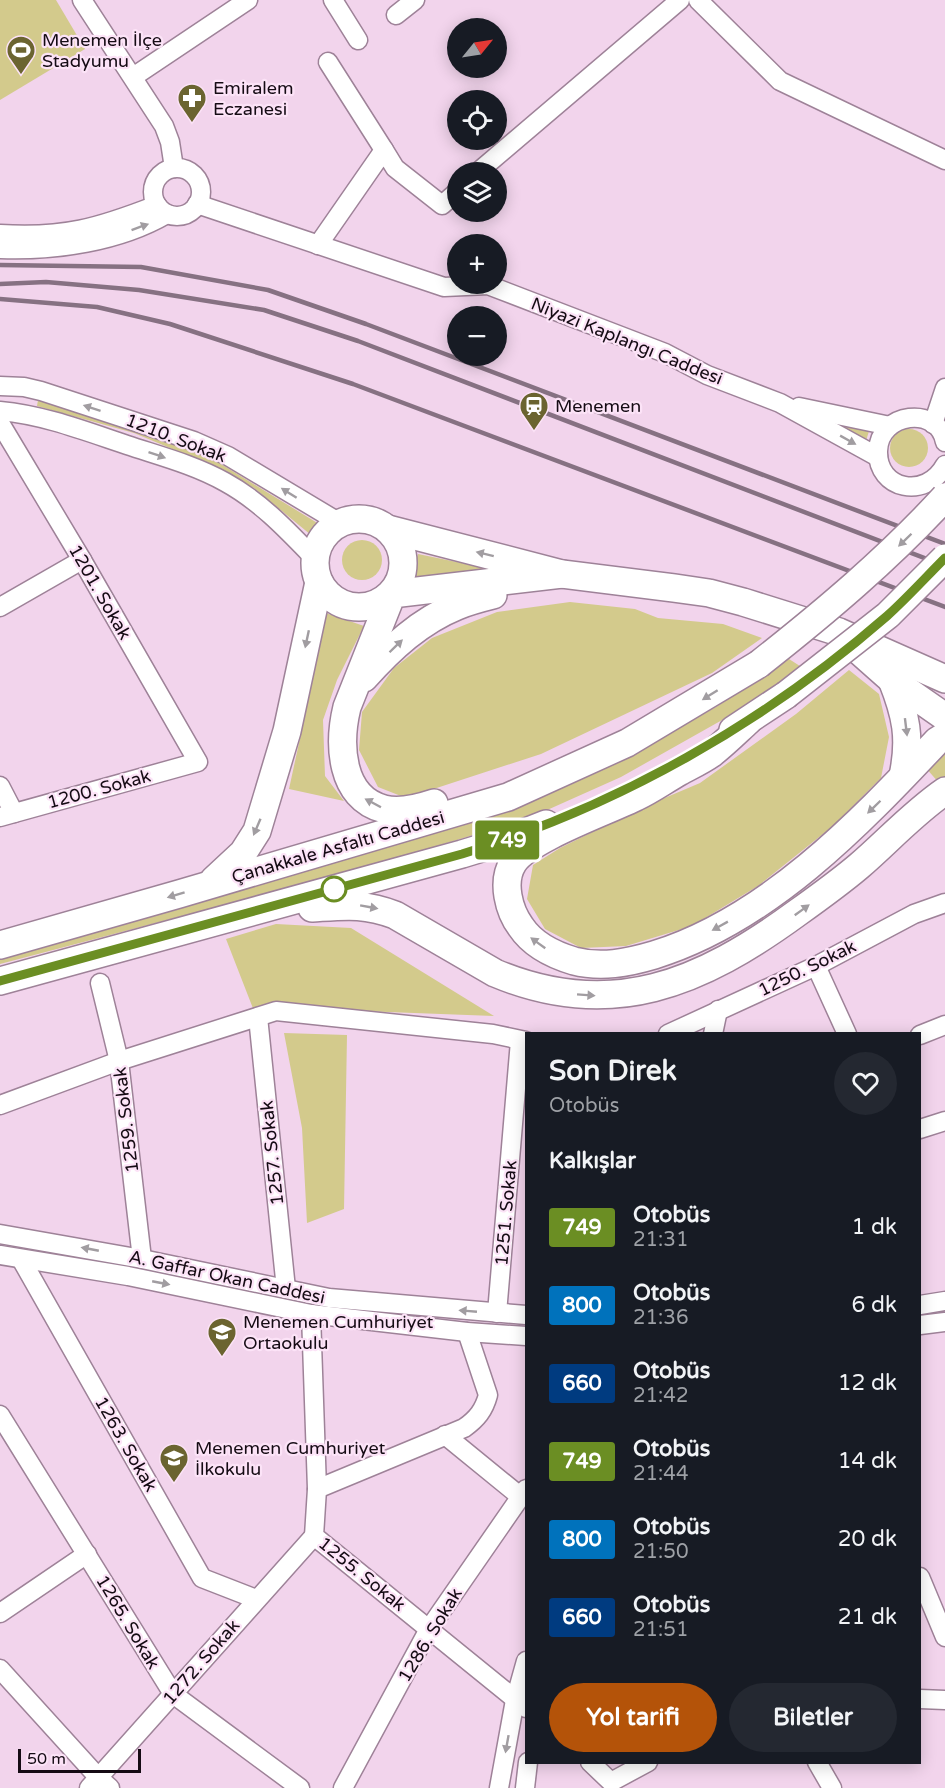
<!DOCTYPE html>
<html lang="tr">
<head>
<meta charset="utf-8">
<style>
  :root { --surface:#171b24; --page:#242831; --text:#f1f3f6; --muted:#9ea1a6; --accent:#b45309 }
  body { margin:0; font-family:"Varela Round",sans-serif; background:var(--page); color:var(--text); height:100vh; display:flex; flex-direction:column; font-size:22px; white-space:nowrap }
  * { box-sizing:border-box; margin:0 }
  p { font-size:20px; color:var(--muted) }
  .icon { flex:none; width:33px; height:33px; fill:none; stroke:currentColor; stroke-width:2; stroke-linecap:round; stroke-linejoin:round }
  .map { position:relative; flex:1; overflow:hidden }
  .sheet { position:absolute; left:525px; top:1032px; width:396px; height:732px; display:flex; flex-direction:column; background:var(--surface); border-radius:0px; box-shadow:0 3px 15px #0003 }
  .sheet>* { flex:none }
  .badge { padding:0 12px; border-radius:4px; font-size:21px; line-height:39px }
  .needle { width:39px; rotate:60deg }
  .controls { position:absolute; left:447px; top:18px; display:grid; gap:12px }
  .controls a { display:grid; place-items:center; width:60px; height:60px; border-radius:50%; background:var(--surface); box-shadow:0 3px 15px #0003; font-size:30px }
  .scale { position:absolute; left:18px; bottom:15px; width:123px; box-sizing:border-box; padding-left:6px; border:3px solid #150b14; border-top:0; font-size:16px; line-height:21px; white-space:nowrap; color:#150b14; -webkit-text-stroke:4px #fce3f7; paint-order:stroke }
  .map>.badge { position:absolute; translate:-50% -50%; box-shadow:0 0 0 3px #fff }
  h2 { padding:0 24px; font-size:22px; line-height:54px }
  .round { display:grid; place-items:center; flex:none; width:63px; height:63px; border-radius:32px; background:var(--page) }
  .summary { display:flex; align-items:center; justify-content:space-between; height:102px; padding:0 24px }
  h1 { font-size:28px; font-weight:700; line-height:45px }
  .primary-button { display:flex; gap:12px; margin-top:auto; padding:12px 24px }
  .primary-button a { flex:1; height:69px; border-radius:36px; background:var(--accent); color:#fff; font-size:24px; font-weight:700; line-height:69px; text-align:center }
  .primary-button a+a { background:var(--page); color:var(--text) }
  ul { padding:0; list-style:none }
  li { display:flex; align-items:center; gap:18px; height:78px; padding:0 24px }
  li div { flex:1 }
  li b { display:block; font-size:22px }
  li em { font-style:normal }
  li .badge { min-width:66px; font-weight:700; text-align:center }
  .map>svg:first-child { display:block }
  .green { fill:#d3ca8c }
  .lines { fill:none; stroke-linecap:round; stroke-linejoin:round }
  .minor-casing { stroke:#9e8298; stroke-width:21 }
  .highway-casing { stroke:#9e8298; stroke-width:30 }
  .minor { stroke:#fff; stroke-width:18 }
  .highway { stroke:#fff; stroke-width:27 }
  .rail { stroke:#867182; stroke-width:4.5 }
  .highway-bridge-casing { stroke:#9e8298; stroke-width:30; stroke-linecap:butt }
  .highway-bridge { stroke:#fff; stroke-width:27 }
  .oneway { fill:#a19da1 }
  .line-casing { stroke:#fff; stroke-width:14 }
  .line { stroke:#6b8e23; stroke-width:9 }
  .stop-dot { fill:#fff; stroke:#6b8e23; stroke-width:3 }
  .labels { text-anchor:middle; stroke-width:4.5; stroke-linejoin:round; paint-order:stroke }
  .poi-label { font-size:18px; fill:#150b14; stroke:#fce3f7; text-anchor:start }
  .street-label { font-size:18px; fill:#150b14; stroke:#fce3f7 }
</style>
</head>
<body>
<div class="map">
<svg width="945" height="1788" viewBox="0 0 945 1788">
  <rect width="100%" height="100%" fill="#f2d4ec"/>
  <g class="green">
    <path d="M0 0H56L85 49 0 100Z"/>
    <path d="M38 400 155 435 203 453 319 524 311 535 254 488 206 463 134 433 37 406Z"/>
    <path d="M834 419 870 428 865 444 832 424Z"/>
    <circle cx="909" cy="448" r="19"/>
    <circle cx="362" cy="560" r="20"/>
    <path d="M418 554 510 573 408 587Z"/>
    <path d="M570 602 635 609 658 618 723 624 762 638 712 673 541 754 406 798 378 787 359 750 362 712 394 668 432 638 497 612Z"/>
    <path d="M323 612 364 626 337 680 323 720 325 776 344 801 289 789 317 660Z"/>
    <path d="M789 659 803 668 747 706 621 777 527 819 357 870 0 964V955L335 858 448 829 519 804 643 748 716 707Z"/>
    <path d="M849 670 879 694 889 737 881 778 833 826 758 886 692 926 626 946 581 948 545 929 527 899 533 865 560 848 641 808 700 783 796 714Z"/>
    <path d="M945 748V778L939 783 926 768Z"/>
    <path d="M276 924 351 928 494 1016 281 1008 254 1011 226 939Z"/>
    <path d="M284 1033 347 1035 344 1209 307 1223 302 1128Z"/>
  </g>
  <g class="lines">
    <g class="minor-casing">
      <g id="minor">
        <path d="M82 0 164 126 170 142 174 168"/>
        <path d="M333 0 358 40"/>
        <path d="M698 0 780 81 945 160"/>
        <path d="M396 15 415 0"/>
        <path d="M328 62 384 150"/>
        <path d="M133 77 248 0"/>
        <circle cx="177" cy="192" r="24"/>
        <path d="M478 172 680 0"/>
        <path d="M197 204 444 287 488 285 665 353 707 375 780 403 878 457"/>
        <path d="M0 234C64 238 98 228 157 205"/>
        <path d="M318 245 384 150 395 168 442 205 458 191"/>
        <path d="M0 249C56 251 119 242 167 214"/>
        <path d="M0 386 24 387 41 391 194 441 228 456 340 523"/>
        <path d="M799 407 890 426"/>
        <path d="M0 411C44 415 85 431 127 445 160 456 195 465 225 482 260 501 288 531 315 559"/>
        <path d="M0 423 82 560 198 762 0 817"/>
        <path d="M933 424 945 388"/>
        <path d="M945 442C938 405 879 412 878 451 877 490 926 500 945 465"/>
        <path d="M0 607 82 560"/>
        <path d="M0 786 14 813"/>
        <path d="M816 966 847 1034"/>
        <path d="M100 983 119 1061 142 1259"/>
        <path d="M258 1017 286 1289"/>
        <path d="M668 1034 816 966 914 914 945 903"/>
        <path d="M713 1034 718 1010"/>
        <path d="M920 1035 945 1025"/>
        <path d="M0 1105 119 1061 276 1011 493 1034 526 1041"/>
        <path d="M920 1129 945 1121"/>
        <path d="M0 1234 142 1259 329 1298 526 1315"/>
        <path d="M0 1255 128 1276 311 1314 467 1332 526 1336"/>
        <path d="M21 1259 202 1578 256 1599"/>
        <path d="M920 1305 945 1301"/>
        <path d="M497 1313 520 1041"/>
        <path d="M311 1314 317 1489 314 1536 526 1708"/>
        <path d="M920 1325 945 1322"/>
        <path d="M0 1415 173 1694 300 1788"/>
        <path d="M445 1435 521 1497"/>
        <path d="M317 1489 464 1428C477 1419 484 1410 488 1395L467 1332"/>
        <path d="M920 1577 945 1637"/>
        <path d="M0 1613 87 1554"/>
        <path d="M0 1669 98 1777 110 1788"/>
        <path d="M920 1699 945 1700"/>
        <path d="M590 1762 611 1782 648 1762"/>
        <path d="M817 1762 832 1788"/>
        <path d="M89 1788 314 1536"/>
        <path d="M343 1788 429 1629 526 1489"/>
        <path d="M499 1788 515 1700 526 1661"/>
        <path d="M525 1788 528 1762"/>
      </g>
    </g>
    <g class="highway-casing">
      <g id="highway">
        <circle cx="359" cy="563" r="44"/>
        <path d="M388 529 562 574 674 588 709 593 743 602 839 632 945 679"/>
        <path d="M857 649 892 680 945 717"/>
        <path d="M364 678C391 648 420 621 457 606 469 601 481 598 493 595"/>
        <path d="M892 680C906 715 911 738 903 776"/>
        <path d="M748 721C736 732 724 744 711 754 701 761 690 766 679 772 665 780 651 790 636 797 608 811 528 839 513 863 501 882 509 911 521 927 533 945 554 955 574 961 601 968 627 963 654 955 767 920 858 825 937 741L945 736"/>
        <path d="M733 730 786 695"/>
        <path d="M434 803C419 808 400 813 384 809 340 798 338 744 347 707L392 594 562 574"/>
        <path d="M214 880 243 853 257 831 287 731 319 582"/>
        <path d="M312 908C344 906 364 903 395 915L495 973C612 1022 701 983 797 913 818 898 839 883 859 866 888 841 913 813 945 791"/>
        <path d="M0 945 179 894 508 797 627 743 759 664"/>
        <path d="M0 981 462 854 498 843 546 824"/>
      </g>
    </g>
    <use href="#minor" class="minor"/>
    <use href="#highway" class="highway"/>
    <g class="rail">
      <path d="M0 265 141 267 268 290 366 324 945 544"/>
      <path d="M0 284 46 282 139 290 264 310 358 341 945 566"/>
      <path d="M0 299 97 307 170 324 353 384 945 607"/>
    </g>
    <g class="highway-bridge-casing">
      <g id="highway-bridge">
        <path d="M759 664C825 612 888 559 945 497"/>
        <path d="M786 695 888 615 945 558"/>
      </g>
    </g>
    <use href="#highway-bridge" class="highway-bridge"/>
  </g>
  <defs><path id="oneway-solid" d="M-6-.8H1V-3.2L6.5 0L1 3.2V.8H-6Z" transform="scale(1.5)"/></defs>
  <g class="oneway">
    <use href="#oneway-solid" transform="translate(140 227) rotate(-20)"/>
    <use href="#oneway-solid" transform="translate(92 408) rotate(-162)"/>
    <use href="#oneway-solid" transform="translate(848 440) rotate(29)"/>
    <use href="#oneway-solid" transform="translate(157 455) rotate(19)"/>
    <use href="#oneway-solid" transform="translate(289 493) rotate(-148)"/>
    <use href="#oneway-solid" transform="translate(905 540) rotate(136)"/>
    <use href="#oneway-solid" transform="translate(485 554) rotate(-166)"/>
    <use href="#oneway-solid" transform="translate(307 639) rotate(102)"/>
    <use href="#oneway-solid" transform="translate(396 646) rotate(-44)"/>
    <use href="#oneway-solid" transform="translate(710 695) rotate(148)"/>
    <use href="#oneway-solid" transform="translate(906 727) rotate(83)"/>
    <use href="#oneway-solid" transform="translate(373 803) rotate(-152)"/>
    <use href="#oneway-solid" transform="translate(874 807) rotate(136)"/>
    <use href="#oneway-solid" transform="translate(257 827) rotate(113)"/>
    <use href="#oneway-solid" transform="translate(176 895) rotate(163)"/>
    <use href="#oneway-solid" transform="translate(369 907) rotate(10)"/>
    <use href="#oneway-solid" transform="translate(802 910) rotate(-36)"/>
    <use href="#oneway-solid" transform="translate(720 926) rotate(151)"/>
    <use href="#oneway-solid" transform="translate(538 943) rotate(-144)"/>
    <use href="#oneway-solid" transform="translate(586 995) rotate(4)"/>
    <use href="#oneway-solid" transform="translate(90 1249) rotate(-169)"/>
    <use href="#oneway-solid" transform="translate(161 1283) rotate(11)"/>
    <use href="#oneway-solid" transform="translate(468 1311) rotate(-175)"/>
    <use href="#oneway-solid" transform="translate(507 1744) rotate(100)"/>
  </g>
  <g class="lines">
    <g class="line-casing">
      <path id="line" d="M0 981 462 854C618 806 763 724 887 616 907 598 926 577 945 558"/>
    </g>
    <use href="#line" class="line"/>
  </g>
  <defs>
    <g id="stadium-pin" transform="scale(1.5)"><path d="M0 17L-7.5 6A9.5 9.5 0 1 1 7.5 6Z" fill="#6b6430" stroke="#fce3f7"/><path d="M0-5a6.5 5 0 1 0 0 10a6.5 5 0 1 0 0-10ZM-3.5-1.8h7v3.6h-7Z" fill="#fff"/></g>
    <g id="pharmacy-pin" transform="scale(1.5)"><path d="M0 17L-7.5 6A9.5 9.5 0 1 1 7.5 6Z" fill="#6b6430" stroke="#fce3f7"/><path d="M-2-6h4v4h4v4h-4v4h-4v-4h-4v-4h4Z" fill="#fff"/></g>
    <g id="station-pin" transform="scale(1.5)"><path d="M0 17L-7.5 6A9.5 9.5 0 1 1 7.5 6Z" fill="#6b6430" stroke="#fce3f7"/><path d="M-3-6H3Q5-6 5-4V2Q5 4 3 4L4.5 6H3L1.5 4h-3L-3 6H-4.5L-3 4Q-5 4-5 2V-4Q-5-6-3-6ZM-3.5-4v3h7v-3ZM-3.5 1v1.5H-2V1ZM2 1v1.5H3.5V1Z" fill="#fff"/></g>
    <g id="school-pin" transform="scale(1.5)"><path d="M0 17L-7.5 6A9.5 9.5 0 1 1 7.5 6Z" fill="#6b6430" stroke="#fce3f7"/><path d="M0-5L7-2L0 1L-7-2ZM-4 1L0 2.5L4 1V4Q0 6-4 4Z" fill="#fff"/></g>
  </defs>
  <g fill-rule="evenodd">
    <use href="#stadium-pin" x="21" y="50"/>
    <use href="#pharmacy-pin" x="192" y="98"/>
    <use href="#station-pin" x="534" y="406"/>
    <use href="#school-pin" x="222" y="1332"/>
    <use href="#school-pin" x="174" y="1458"/>
  </g>
  <circle class="stop-dot" cx="334" cy="889" r="12"/>
  <g class="labels">
    <g class="poi-label">
      <text x="42" y="46">Menemen İlçe<tspan x="42" dy="21">Stadyumu</tspan></text>
      <text x="213" y="94">Emiralem<tspan x="213" dy="21">Eczanesi</tspan></text>
      <text x="555" y="412">Menemen</text>
      <text x="243" y="1328">Menemen Cumhuriyet<tspan x="243" dy="21">Ortaokulu</tspan></text>
      <text x="195" y="1454">Menemen Cumhuriyet<tspan x="195" dy="21">İlkokulu</tspan></text>
    </g>
    <g class="street-label">
      <text transform="translate(627 341) rotate(22)" y="6">Niyazi Kaplangı Caddesi</text>
      <text transform="translate(176 438) rotate(21)" y="6">1210. Sokak</text>
      <text transform="translate(100 592) rotate(60)" y="6">1201. Sokak</text>
      <text transform="translate(99 789) rotate(-15)" y="6">1200. Sokak</text>
      <text transform="translate(338 847) rotate(-16)" y="6">Çanakkale Asfaltı Caddesi</text>
      <text transform="translate(807 968) rotate(-26)" y="6">1250. Sokak</text>
      <text transform="translate(126 1120) rotate(-97)" y="6">1259. Sokak</text>
      <text transform="translate(272 1153) rotate(-96)" y="6">1257. Sokak</text>
      <text transform="translate(506 1213) rotate(-85)" y="6">1251. Sokak</text>
      <text transform="translate(227 1277) rotate(12)" y="6">A. Gaffar Okan Caddesi</text>
      <text transform="translate(126 1444) rotate(60)" y="6">1263. Sokak</text>
      <text transform="translate(362 1574) rotate(39)" y="6">1255. Sokak</text>
      <text transform="translate(128 1622) rotate(59)" y="6">1265. Sokak</text>
      <text transform="translate(430 1635) rotate(-59)" y="6">1286. Sokak</text>
      <text transform="translate(201 1662) rotate(-49)" y="6">1272. Sokak</text>
    </g>
  </g>
</svg>
<div class="controls">
<a><svg class="needle" viewBox="-14 -14 28 28"><path d="M0-13l5 13h-10z" fill="#e53935"/><path d="M0 13l5-13h-10z" fill="#9ea1a6"/></svg></a>
<a><svg class="icon" aria-label="locate" viewBox="0 0 24 24"><circle cx="12" cy="12" r="6"/><path d="M12 2v4M12 18v4M2 12h4M18 12h4"/></svg></a>
<a><svg class="icon" aria-label="layers" viewBox="0 0 24 24"><path d="M12 4l9 5-9 5-9-5zM3 14l9 5 9-5"/></svg></a>
<a>+</a>
<a>−</a>
</div>
<div class="scale">50 m</div>
<b class="badge" style="left:507px;top:840px;background:#6b8e23;color:#fff">749</b>
<section class="sheet">
<div class="summary"><div><h1>Son Direk</h1><p>Otobüs</p></div><a class="round"><svg class="icon" aria-label="heart" viewBox="0 0 24 24"><path d="M12 20l-8-8c-3-5 5-10 8-4 3-6 11-1 8 4z"/></svg></a></div>
<h2>Kalkışlar</h2>
<ul>
<li><span class="badge" style="background:#6b8e23;color:#fff">749</span><div><b>Otobüs</b><p>21:31</p></div><em>1 dk</em></li>
<li><span class="badge" style="background:#0072bc;color:#fff">800</span><div><b>Otobüs</b><p>21:36</p></div><em>6 dk</em></li>
<li><span class="badge" style="background:#003b80;color:#fff">660</span><div><b>Otobüs</b><p>21:42</p></div><em>12 dk</em></li>
<li><span class="badge" style="background:#6b8e23;color:#fff">749</span><div><b>Otobüs</b><p>21:44</p></div><em>14 dk</em></li>
<li><span class="badge" style="background:#0072bc;color:#fff">800</span><div><b>Otobüs</b><p>21:50</p></div><em>20 dk</em></li>
<li><span class="badge" style="background:#003b80;color:#fff">660</span><div><b>Otobüs</b><p>21:51</p></div><em>21 dk</em></li>
</ul>
<div class="primary-button"><a>Yol tarifi</a><a>Biletler</a></div>
</section>
</div>
</body>
</html>
